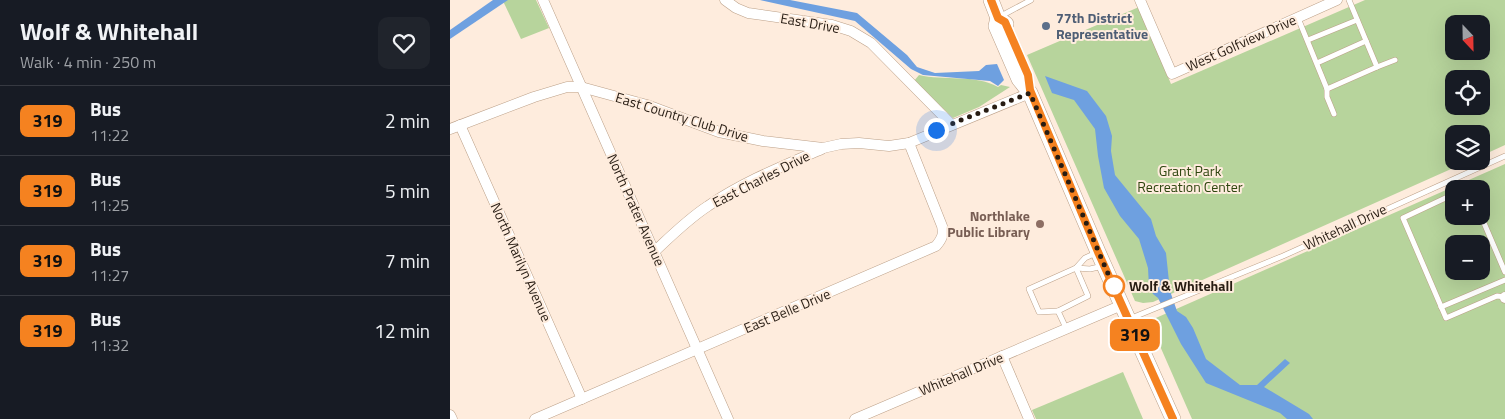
<!DOCTYPE html>
<html lang="en">
<head>
<meta charset="utf-8">
<style>
  :root { --surface:#171b24; --page:#20242c; --text:#f1f3f6; --muted:#9ea1a6; --line:#363941 }
  body { margin:0; font-family:"Titillium Web",sans-serif; background:var(--page); color:var(--text); height:100vh; display:flex; flex-direction:column; font-size:19px; white-space:nowrap }
  * { box-sizing:border-box; margin:0 }
  p { font-size:16px; color:var(--muted) }
  .icon { flex:none; width:28px; height:28px; fill:none; stroke:currentColor; stroke-width:2; stroke-linecap:round; stroke-linejoin:round }
  .map { position:relative; flex:1; overflow:hidden }
  .panel { display:flex; flex-direction:column; background:var(--surface); width:450px }
  .panel>* { flex:none }
  .badge { padding:0 10px; border-radius:8px; font-size:18px; line-height:32px }
  .needle { width:32px; rotate:158deg }
  .fabs { position:absolute; left:995px; top:15px; display:grid; gap:10px }
  .fabs a { display:grid; place-items:center; width:45px; height:45px; border-radius:10px; background:var(--surface); box-shadow:0 5px 20px #0002; font-size:25px }
  .you { position:absolute; width:25px; height:25px; margin:-12px; border:4px solid #fff; border-radius:50%; background:#1a73e8; box-shadow:0 0 0 8px #1a73e833 }
  .map>.badge { position:absolute; translate:-50% -50%; box-shadow:0 0 0 2px #fff }
  .round { display:grid; place-items:center; flex:none; width:52px; height:52px; border-radius:10px; background:var(--page) }
  .headline { display:flex; align-items:center; justify-content:space-between; height:85px; padding:0 20px }
  h1 { font-size:24px; font-weight:700; line-height:38px }
  ul { padding:0; list-style:none }
  li { display:flex; align-items:center; gap:15px; height:70px; padding:0 20px; border-top:1px solid var(--line) }
  li div { flex:1 }
  li b { display:block; font-size:19px }
  li em { font-style:normal }
  li .badge { min-width:55px; font-weight:700; text-align:center }
  main { display:flex; flex:1; min-height:0 }
  .map>svg:first-child { display:block }
  .green { fill:#b7d49c; fill-rule:evenodd }
  .water { fill:#6ea0e0 }
  .lines { fill:none; stroke-linecap:round; stroke-linejoin:round }
  .service-casing { stroke:#bca088; stroke-width:6 }
  .minor-casing { stroke:#bca088; stroke-width:11 }
  .secondary-casing { stroke:#bca088; stroke-width:16 }
  .service { stroke:#fff; stroke-width:5 }
  .minor { stroke:#fff; stroke-width:10 }
  .secondary { stroke:#fff; stroke-width:15 }
  .line-casing { stroke:#fff; stroke-width:11 }
  .line { stroke:#f58220; stroke-width:8 }
  .walk { stroke:#271c13; stroke-width:5; stroke-dasharray:0 9 }
  .service-dot { fill:#5c6f8a; stroke:#feecdd; stroke-width:2 }
  .education-dot { fill:#8d6e63; stroke:#feecdd; stroke-width:2 }
  .stop-dot { fill:#fff; stroke:#f58220; stroke-width:2.5 }
  .labels { text-anchor:middle; stroke-width:4; stroke-linejoin:round; paint-order:stroke }
  .service-label { font-size:14px; font-weight:bold; fill:#4e5e75; stroke:#feecdd; text-anchor:start }
  .street-label { font-size:14px; fill:#271c13; stroke:#feecdd }
  .park-label { font-size:14px; fill:#2e450f; stroke:#feecdd }
  .education-label { font-size:14px; font-weight:bold; fill:#785e54; stroke:#feecdd; text-anchor:end }
  .stop-label { font-size:14px; font-weight:bold; fill:#271c13; stroke:#feecdd; text-anchor:start }
</style>
</head>
<body>
<main>
<section class="panel">
<div class="headline"><div><h1>Wolf &amp; Whitehall</h1><p>Walk · 4 min · 250 m</p></div><a class="round"><svg class="icon" aria-label="heart" viewBox="0 0 24 24"><path d="M12 20l-8-8c-3-5 5-10 8-4 3-6 11-1 8 4z"/></svg></a></div>
<ul>
<li><span class="badge" style="background:#f58220;color:#111">319</span><div><b>Bus</b><p>11:22</p></div><em>2 min</em></li>
<li><span class="badge" style="background:#f58220;color:#111">319</span><div><b>Bus</b><p>11:25</p></div><em>5 min</em></li>
<li><span class="badge" style="background:#f58220;color:#111">319</span><div><b>Bus</b><p>11:27</p></div><em>7 min</em></li>
<li><span class="badge" style="background:#f58220;color:#111">319</span><div><b>Bus</b><p>11:32</p></div><em>12 min</em></li>
</ul>
</section>
<div class="map">
<svg width="1055" height="419" viewBox="0 0 1055 419">
  <rect width="100%" height="100%" fill="#feecdd"/>
  <g class="green">
    <path d="M55 0H86L99 28 71 39 53 1Z"/>
    <path d="M915 0H1055V145L1031 156V134H1004V161H1019L703 302 693 303 685 301 577 55 689 7 721 84ZM1004 24H1031V51H1004ZM1004 79H1031V106H1004Z"/>
    <path d="M469 75C494 81 525 74 548 87L551 85 560 87 529 107 503 118 464 81Z"/>
    <path d="M1055 164V419H742L699 321ZM1004 189H1031V216H1004ZM1004 244H1031V271H1004Z"/>
    <path d="M673 372 693 419H586L582 410Z"/>
  </g>
  <g class="water">
    <path d="M43 0H58L0 39V30Z"/>
    <path d="M310 0H340L407 13 457 55 467 67 485 73 529 71 536 65 547 64 554 80 548 86 540 81 473 75 461 69 405 21Z"/>
    <path d="M595 76 637 91 656 116 662 136 661 151 665 175 701 219 706 236 716 253 720 291 727 311 736 317 743 328 756 359 790 385H807L835 359 840 363 814 387 859 414 863 419H837L830 413 756 383 731 344 708 298 703 294 699 287 698 268 689 239 670 216 654 188 648 156 645 129 624 100 602 93Z"/>
  </g>
  <g class="lines">
    <g class="service-casing">
      <g id="service">
        <path d="M551 16 581 0"/>
        <path d="M848 18 877 89 927 67 899 0"/>
        <path d="M858 40 907 20"/>
        <path d="M867 63 916 41"/>
        <path d="M927 67 945 60"/>
        <path d="M877 89V97L884 114"/>
        <path d="M1015 189 1019 187 1020 189"/>
        <path d="M1004 194 953 218 996 318 1047 296 1055 297"/>
        <path d="M1031 216 1055 272"/>
        <path d="M626 268 640 269 653 266"/>
        <path d="M991 307 1055 280"/>
        <path d="M608 311 638 296 626 268"/>
        <path d="M679 319 833 256 1055 156"/>
        <path d="M616 328 608 311 589 312 579 289 626 268 635 258 646 253"/>
      </g>
    </g>
    <g class="minor-casing">
      <g id="minor">
        <path d="M93 0 278 419"/>
        <path d="M275 0 286 8 298 13 382 25 401 31 421 43 501 124"/>
        <path d="M690 0 722 74 887 0"/>
        <path d="M10 125 132 399"/>
        <path d="M0 129 84 97 117 87H131L197 105 269 132 313 141 373 148 391 144 409 143 439 146 459 143 580 93"/>
        <path d="M204 252C221 236 238 219 258 206 293 182 333 166 372 149"/>
        <path d="M1055 297V298"/>
        <path d="M552 356 579 419"/>
        <path d="M0 415 2 419"/>
        <path d="M85 419 486 246C492 239 494 234 492 226L459 143"/>
        <path d="M405 419 672 305"/>
      </g>
    </g>
    <g class="secondary-casing">
      <g id="secondary">
        <path d="M541 0 548 18 556 24"/>
        <path d="M548 18 546 26 569 79 580 93 648 252 723 419"/>
      </g>
    </g>
    <use href="#service" class="service"/>
    <use href="#minor" class="minor"/>
    <use href="#secondary" class="secondary"/>
  </g>
  <g class="lines">
    <g class="line-casing">
      <path id="line" d="M541 0 548 18 555 22 578 75 580 90 648 252 723 419"/>
    </g>
    <use href="#line" class="line"/>
    <path class="walk" d="M486 130 580 93 666 292 664 286"/>
  </g>
  <circle class="service-dot" cx="596" cy="26" r="5"/>
  <circle class="education-dot" cx="590" cy="224" r="5"/>
  <circle class="stop-dot" cx="664" cy="286" r="10"/>
  <g class="labels">
    <g class="service-label">
      <text x="606" y="23">77th District<tspan x="606" dy="16">Representative</tspan></text>
    </g>
    <g class="street-label">
      <text transform="translate(360 23) rotate(10)" y="5">East Drive</text>
      <text transform="translate(791 43) rotate(-24)" y="5">West Golfview Drive</text>
      <text transform="translate(232 117) rotate(17)" y="5">East Country Club Drive</text>
      <text transform="translate(311 179) rotate(-27)" y="5">East Charles Drive</text>
      <text transform="translate(186 210) rotate(66)" y="5">North Prater Avenue</text>
      <text transform="translate(895 227) rotate(-25)" y="5">Whitehall Drive</text>
      <text transform="translate(71 262) rotate(66)" y="5">North Marilyn Avenue</text>
      <text transform="translate(337 311) rotate(-23)" y="5">East Belle Drive</text>
      <text transform="translate(511 374) rotate(-23)" y="5">Whitehall Drive</text>
    </g>
    <g class="park-label">
      <text x="740" y="176">Grant Park<tspan x="740" dy="16">Recreation Center</tspan></text>
    </g>
    <g class="education-label">
      <text x="580" y="221">Northlake<tspan x="580" dy="16">Public Library</tspan></text>
    </g>
    <g class="stop-label">
      <text x="679" y="291">Wolf &amp; Whitehall</text>
    </g>
  </g>
</svg>
<div class="fabs">
<a><svg class="needle" viewBox="-14 -14 28 28"><path d="M0-13l5 13h-10z" fill="#e53935"/><path d="M0 13l5-13h-10z" fill="#9ea1a6"/></svg></a>
<a><svg class="icon" aria-label="locate" viewBox="0 0 24 24"><circle cx="12" cy="12" r="6"/><path d="M12 2v4M12 18v4M2 12h4M18 12h4"/></svg></a>
<a><svg class="icon" aria-label="layers" viewBox="0 0 24 24"><path d="M12 4l9 5-9 5-9-5zM3 14l9 5 9-5"/></svg></a>
<a>+</a>
<a>−</a>
</div>
<div class="you" style="left:486px;top:130px"></div>
<b class="badge" style="left:685px;top:335px;background:#f58220;color:#111">319</b>
</div>
</main>
</body>
</html>
